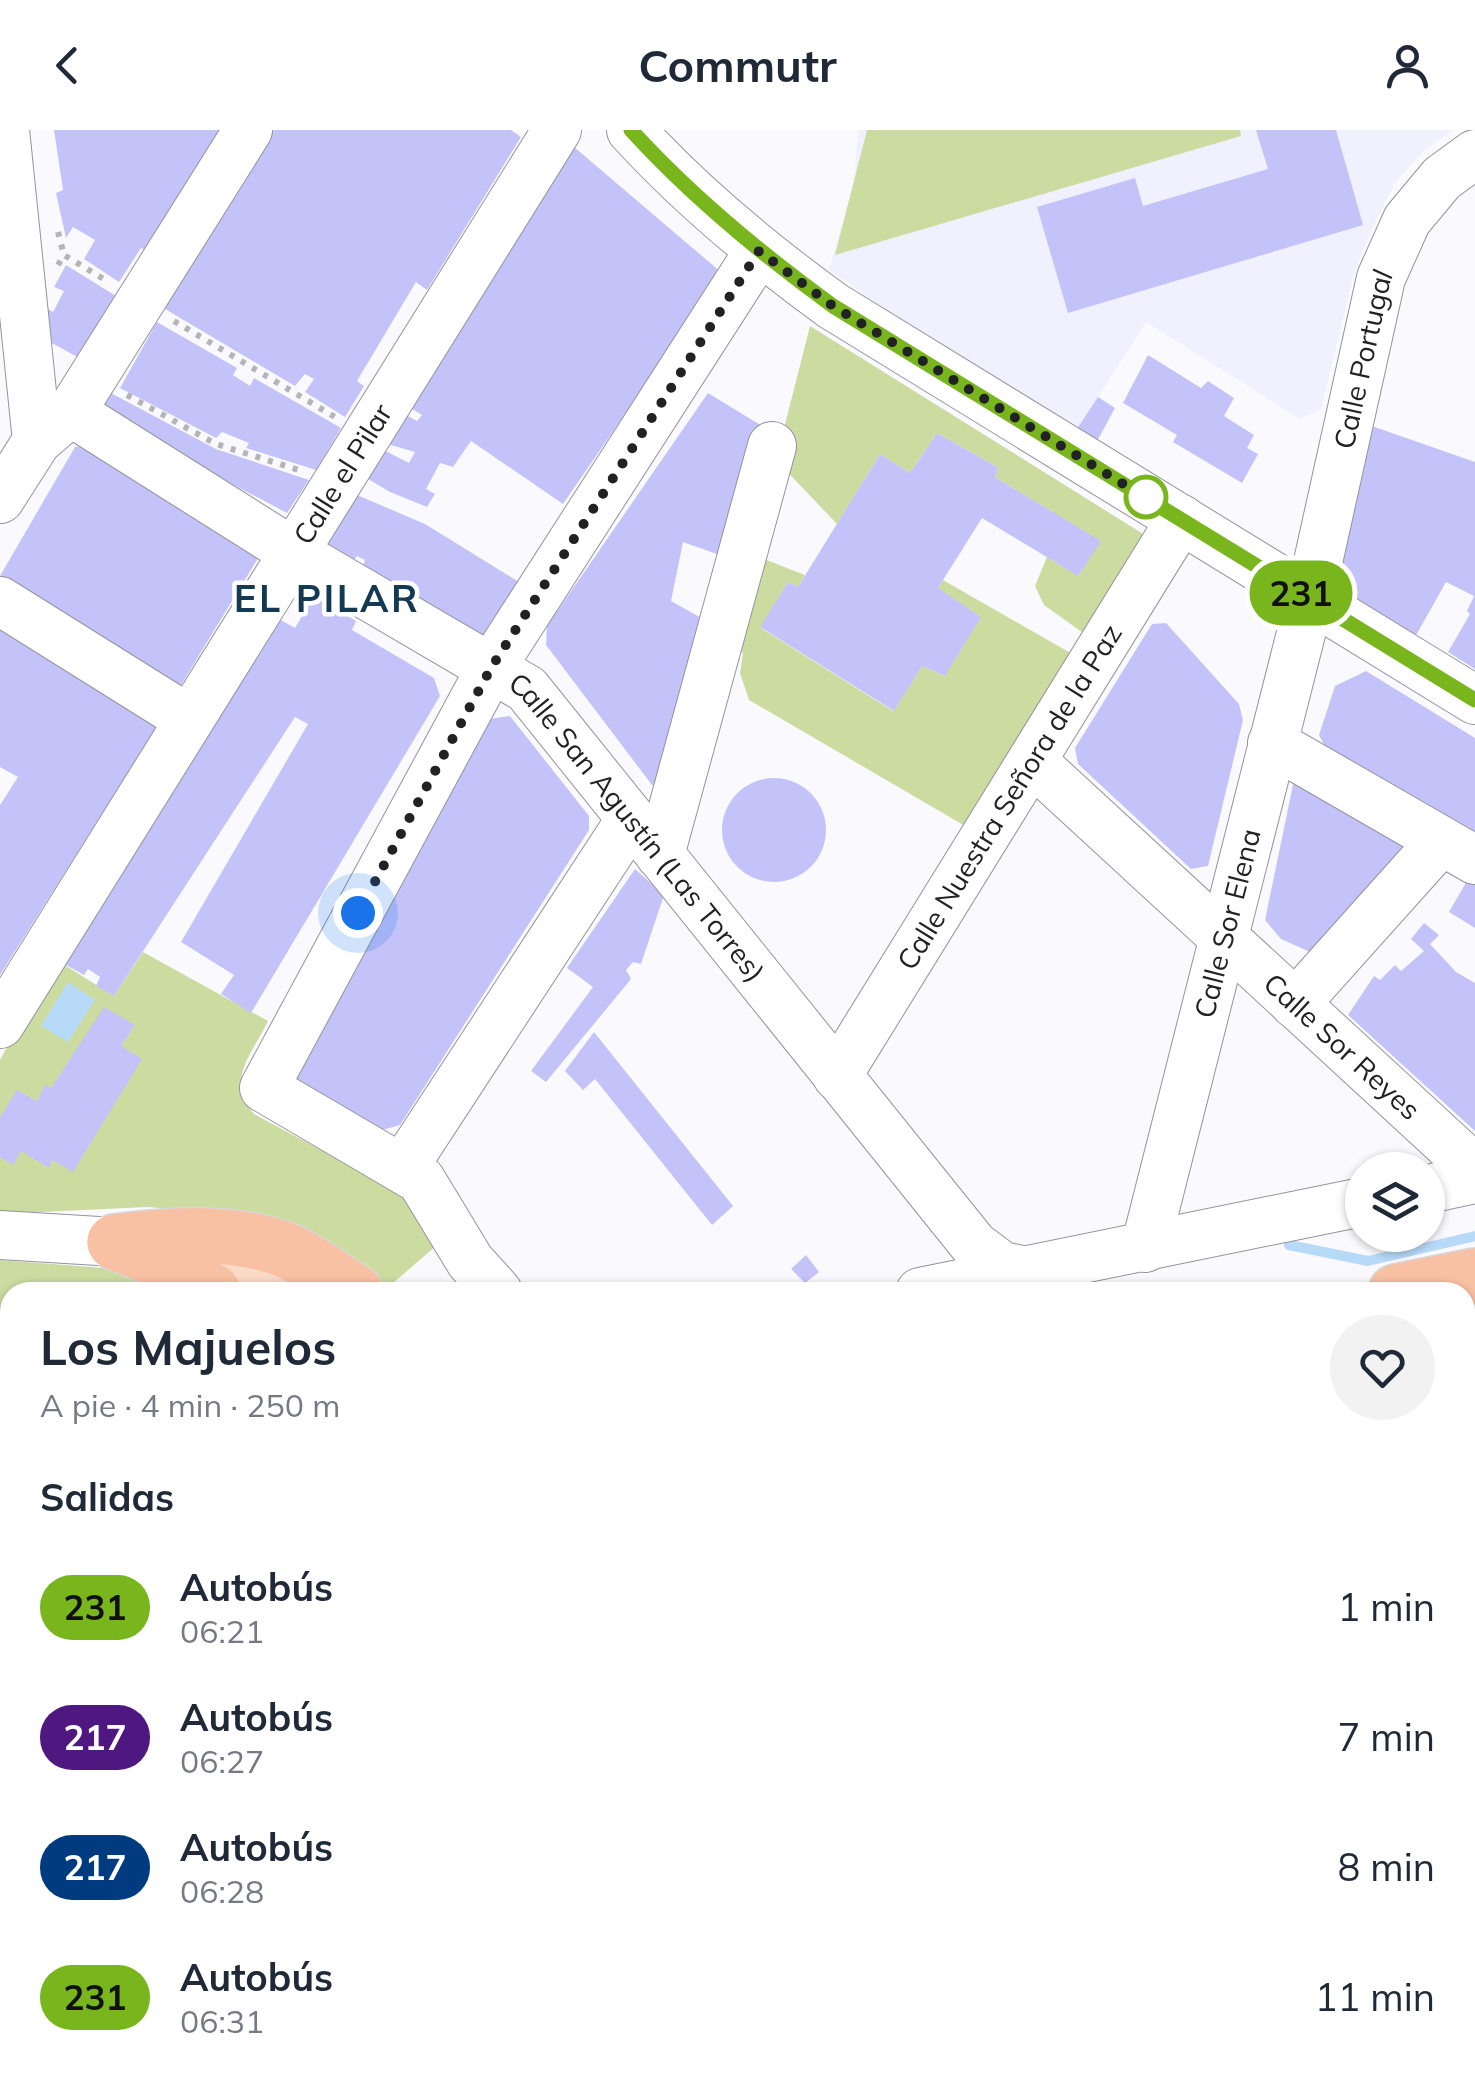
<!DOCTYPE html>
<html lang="es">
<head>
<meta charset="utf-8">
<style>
  :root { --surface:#fff; --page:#f2f2f3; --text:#1f2937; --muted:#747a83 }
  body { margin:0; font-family:Mulish,sans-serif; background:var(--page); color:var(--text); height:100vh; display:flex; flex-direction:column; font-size:38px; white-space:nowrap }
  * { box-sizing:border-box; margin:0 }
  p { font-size:32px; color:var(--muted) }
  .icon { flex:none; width:55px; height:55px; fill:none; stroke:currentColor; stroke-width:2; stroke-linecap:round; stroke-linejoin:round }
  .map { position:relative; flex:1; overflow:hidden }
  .sheet { position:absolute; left:0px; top:1152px; width:1475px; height:802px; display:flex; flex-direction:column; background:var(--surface); border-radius:30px 30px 0 0; box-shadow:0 2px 8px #0004 }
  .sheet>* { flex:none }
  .badge { padding:0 20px; border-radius:32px; font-size:35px; line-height:65px }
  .buttons { position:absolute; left:1345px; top:1022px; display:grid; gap:20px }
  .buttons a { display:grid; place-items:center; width:100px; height:100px; border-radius:50%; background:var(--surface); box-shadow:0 2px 8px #0004; font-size:50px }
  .you { position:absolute; width:50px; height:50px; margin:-25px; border:8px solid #fff; border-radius:50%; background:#1a73e8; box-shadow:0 0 0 15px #1a73e833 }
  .map>.badge { position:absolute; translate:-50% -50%; box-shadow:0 0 0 5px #fff }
  h2 { padding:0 40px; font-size:38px; line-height:90px }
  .round { display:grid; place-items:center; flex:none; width:105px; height:105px; border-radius:52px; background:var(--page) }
  .headline { display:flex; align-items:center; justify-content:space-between; height:170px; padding:0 40px }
  h1 { font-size:48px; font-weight:700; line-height:75px }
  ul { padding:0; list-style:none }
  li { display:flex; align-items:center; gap:30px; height:130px; padding:0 40px }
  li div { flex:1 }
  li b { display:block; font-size:38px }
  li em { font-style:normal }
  li .badge { min-width:110px; font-weight:700; text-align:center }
  header { display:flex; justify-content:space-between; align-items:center; height:130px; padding:0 40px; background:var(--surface); font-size:45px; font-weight:700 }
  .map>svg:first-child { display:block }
  .built { fill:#f0f0fe }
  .green { fill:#ccdca1 }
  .water { fill:#b7daf9 }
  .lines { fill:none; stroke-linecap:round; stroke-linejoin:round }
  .stream { stroke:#b7daf9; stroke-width:10 }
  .building { fill:#c4c3f9 }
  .minor-casing { stroke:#93939c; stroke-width:50 }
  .major-casing { stroke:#d7d7d8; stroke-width:58 }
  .highway-casing { stroke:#d7d7d8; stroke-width:58 }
  .path { stroke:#b5b5b9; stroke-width:6; stroke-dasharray:5 8; stroke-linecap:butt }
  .minor { stroke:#fff; stroke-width:48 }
  .major { stroke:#fbdac8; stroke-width:55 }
  .highway { stroke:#f9c1a4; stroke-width:55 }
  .tram { stroke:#6d6d71; stroke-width:2.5 }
  .line-casing { stroke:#fff; stroke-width:22 }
  .line { stroke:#79b51d; stroke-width:15 }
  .walk { stroke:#222226; stroke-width:10; stroke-dasharray:0 18 }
  .stop-dot { fill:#fff; stroke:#79b51d; stroke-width:5 }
  .labels { text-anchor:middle; stroke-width:9; stroke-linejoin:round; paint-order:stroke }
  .street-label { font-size:28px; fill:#222226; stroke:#fff }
  .district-label { font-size:38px; font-weight:bold; letter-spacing:2.5px; fill:#133a52; stroke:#fff }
</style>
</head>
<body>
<header><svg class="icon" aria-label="back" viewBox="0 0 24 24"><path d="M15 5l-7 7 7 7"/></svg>Commutr<svg class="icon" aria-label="person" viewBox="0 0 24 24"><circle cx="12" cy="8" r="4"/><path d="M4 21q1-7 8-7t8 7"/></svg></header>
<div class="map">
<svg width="1475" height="1954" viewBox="0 0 1475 1954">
  <rect width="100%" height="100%" fill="#fafafe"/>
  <path class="built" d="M858 0H1453L1422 22 1395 53 1375 92 1354 143 1321 279 1300 289 1146 192 1079 297 898 188 829 140 854 52Z"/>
  <g class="green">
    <path d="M867 0H1240L1241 6 835 125Z"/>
    <path d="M810 196 1148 407 1086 505 1044 475 1035 456 1047 427 1078 446 1100 411 995 347 999 338 937 303 910 343 880 324 837 394 776 330Z"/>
    <path d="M754 425 805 445 798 457 788 452 761 498 893 581 922 536 945 546 938 458 943 450 1074 525 965 696 749 570 740 543 743 523 732 516Z"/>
    <path d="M143 822 268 891C251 926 225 950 254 984L399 1062 437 1115 385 1160 340 1125 241 1085 147 1077 0 1084V930L55 829 114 866Z"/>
    <path d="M0 1130 117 1139 172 1162H10V1311L0 1305Z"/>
    <path d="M0 1763 10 1764V1944L0 1950Z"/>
    <path d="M90 1945H637L648 1954H105Z"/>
  </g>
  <path class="water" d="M68 852 95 870 68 912 41 896Z"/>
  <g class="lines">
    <path class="stream" d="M1289 1115 1368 1131 1475 1106"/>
  </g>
  <g class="building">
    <path d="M54 0H220L145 120 141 118 119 152 84 129 95 110 73 97 66 108 56 63 63 60Z"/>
    <path d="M272 0H511L521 7 427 160 416 152 357 251 364 256 345 287 305 262 314 249 305 244 295 256 160 176Z"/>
    <path d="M1256 0H1336L1363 95 1068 183 1037 77 1135 48 1143 76 1268 39Z"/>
    <path d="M567 11 722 143 563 374 471 311 453 337 440 333 426 359 435 364 427 377 390 362 358 343 374 315 409 333 415 322 377 311 397 280 417 291 422 285 409 277Z"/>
    <path d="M66 135 116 166 83 230 37 205 45 177 53 182 64 161 54 157Z"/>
    <path d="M157 192 237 238 233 245 250 256 254 248 341 298 316 340 246 318 249 313 222 302 216 308 120 258Z"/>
    <path d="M1148 225 1201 258 1208 251 1234 268 1224 286 1254 305 1247 318 1258 324 1242 353 1173 312 1177 305 1123 273Z"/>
    <path d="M109 262 216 319 309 350 287 383 107 288 100 274Z"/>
    <path d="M708 263 762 296 728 428 683 412 671 471 712 494 668 655H652L546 515 547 496Z"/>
    <path d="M1098 267 1115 278 1095 315 1075 302Z"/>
    <path d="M1369 295 1475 332V539L1448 522 1470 484 1467 481 1474 466 1446 452 1415 507 1328 456Z"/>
    <path d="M937 303 999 338 995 347 1101 411 1078 446 982 388 938 458 981 487 945 546 922 536 894 581 760 497 788 452 798 457 880 324 910 343Z"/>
    <path d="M89 315 263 420 175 565 0 459V446L75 317Z"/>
    <path d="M350 362 425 394 519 452 478 514 363 436 365 430 357 426 349 438 314 419Z"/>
    <path d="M314 466 356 491 352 500 434 548 440 566 251 883 221 864 234 845 181 812 308 594 295 587 114 866 96 856 100 847 88 839 84 845 55 829 270 484 295 498Z"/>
    <path d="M1166 493 1239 574 1243 590 1208 736 1191 739 1078 634 1075 618 1152 494Z"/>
    <path d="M0 496 158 595 0 845V675L18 647 0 637Z"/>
    <path d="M1366 541 1475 608V714L1330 626 1319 605 1335 556Z"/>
    <path d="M510 586 589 686V700L400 995 372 1003 299 957 293 938 489 589Z"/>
    <circle cx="774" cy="700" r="52"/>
    <path d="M1294 650 1414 705 1319 826 1281 809 1265 790Z"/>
    <path d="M1475 737V798L1449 782Z"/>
    <path d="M635 739 664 765 641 834 633 832 626 840 631 849 546 952 531 941 593 857 567 838Z"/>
    <path d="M1424 793 1439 805 1430 814 1456 842 1475 853V1001L1348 885 1374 846 1380 850 1395 835 1401 841 1424 821 1411 809Z"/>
    <path d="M104 877 135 895 121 916 142 929 73 1042 52 1030 49 1038 21 1021 13 1035 0 1027V987L17 960 37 971 45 955 51 958Z"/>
    <path d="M594 902 733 1076 712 1095 595 949 583 960 565 941Z"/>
    <path d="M806 1125 819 1142 805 1153 791 1139Z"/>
    <path d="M1475 1421V1540L1465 1536V1441Z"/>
    <path d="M1465 1590 1475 1595V1844L1465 1862Z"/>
    <path d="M1465 1930 1475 1936V1954H1413L1419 1945H1465Z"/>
    <path d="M972 1945H1073L1064 1954H968Z"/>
    <path d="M1156 1945H1384L1379 1954H1152Z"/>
  </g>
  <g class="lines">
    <g class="minor-casing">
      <g id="minor">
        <path d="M5 0 37 311"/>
        <path d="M631 0C692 67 760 123 833 176L1475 570"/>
        <path id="s1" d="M71 282 293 422 527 559 974 1115 1002 1136 1022 1140"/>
        <path d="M0 369 37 311 71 282 248 0"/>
        <path d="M0 471 187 588"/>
        <path d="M1272 613 1475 730"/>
        <path id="s2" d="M1033 632 1475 1039"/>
        <path d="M660 725 772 316"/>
        <path d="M1295 874 1441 711"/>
        <path id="s3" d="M0 894 557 0"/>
        <path id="s4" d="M837 946 1181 389"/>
        <path d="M403 1038 631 689"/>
        <path d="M1428 1059 1475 1049"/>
        <path d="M0 1105 115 1112"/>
        <path id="s5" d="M1145 1118 1310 468 1381 148 1407 90 1442 48 1475 24"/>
        <path d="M498 1162 470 1131 421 1050 264 958 491 538 759 121"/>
        <path d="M920 1162 1362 1072"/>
        <path d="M1465 1327 1475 1325"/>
        <path d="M1465 1554 1475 1559"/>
        <path d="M0 1806 10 1807"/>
        <path d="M145 1945 149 1954"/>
        <path d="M22 1954 56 1948 78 1954"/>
        <path d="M306 1954 316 1945"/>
        <path d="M1102 1954 1110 1945"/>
      </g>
    </g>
    <g class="major-casing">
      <g id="major">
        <path d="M164 1119 188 1123 266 1162"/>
        <path d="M0 1352 10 1357"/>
        <path d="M766 1945 775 1954"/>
        <path d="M895 1945 905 1954"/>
      </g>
    </g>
    <g class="highway-casing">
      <g id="highway">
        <path d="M115 1112C172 1105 225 1100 280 1118 306 1127 331 1148 355 1162"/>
        <path d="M115 1112 170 1135 213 1162"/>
        <path d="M1396 1162 1475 1146"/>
        <path d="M1465 1239 1475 1237"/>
        <path d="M0 1460 10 1458"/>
        <path d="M0 1551 10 1549"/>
        <path d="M0 1598 10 1596"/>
        <path d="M0 1642 10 1641"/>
      </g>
    </g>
    <g class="path">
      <path d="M58 102 64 125"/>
      <path d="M58 135 64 125 107 151"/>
      <path d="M174 191 335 287"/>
      <path d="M127 265 216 314 302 341"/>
      <path d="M1465 1396H1475"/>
      <path d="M0 1892 10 1887"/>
      <path d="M0 1912 10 1906"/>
      <path d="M475 1954 478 1945"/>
    </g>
    <use href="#minor" class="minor"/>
    <use href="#major" class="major"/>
    <use href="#highway" class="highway"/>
    <g class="tram">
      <path d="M0 1381 10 1386"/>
      <path d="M0 1408 10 1414"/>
      <path d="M811 1945 822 1954"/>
      <path d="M837 1945 847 1954"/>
    </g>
  </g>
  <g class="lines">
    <g class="line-casing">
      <path id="line" d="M631 0C692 67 760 123 833 176L1475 570"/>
    </g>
    <use href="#line" class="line"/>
    <path class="walk" d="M358 783 491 538 759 121 833 176 1151 371 1146 367"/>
  </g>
  <circle class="stop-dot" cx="1146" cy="367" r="20"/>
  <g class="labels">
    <g class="street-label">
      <text dy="10" stroke="none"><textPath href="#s5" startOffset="915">Calle Portugal</textPath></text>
      <text dy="10" stroke="none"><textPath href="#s3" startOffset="648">Calle el Pilar</textPath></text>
      <text dy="10" stroke="none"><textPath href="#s4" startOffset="328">Calle Nuestra Señora de la Paz</textPath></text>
      <text dy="10" stroke="none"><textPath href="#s1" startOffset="710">Calle San Agustín (Las Torres)</textPath></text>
      <text dy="10" stroke="none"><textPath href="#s5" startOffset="335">Calle Sor Elena</textPath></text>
      <text dy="10" stroke="none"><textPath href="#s2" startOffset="420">Calle Sor Reyes</textPath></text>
    </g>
    <g class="district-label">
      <text x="327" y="482">EL PILAR</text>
    </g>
  </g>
</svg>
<div class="buttons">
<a><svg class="icon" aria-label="layers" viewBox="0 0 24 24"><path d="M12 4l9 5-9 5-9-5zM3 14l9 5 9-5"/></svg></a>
</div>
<div class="you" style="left:358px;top:783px"></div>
<b class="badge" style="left:1301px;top:463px;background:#79b51d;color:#111">231</b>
<section class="sheet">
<div class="headline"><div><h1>Los Majuelos</h1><p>A pie · 4 min · 250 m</p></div><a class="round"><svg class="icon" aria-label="heart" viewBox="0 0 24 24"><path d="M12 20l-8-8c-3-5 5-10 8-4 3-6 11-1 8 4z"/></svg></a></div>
<h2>Salidas</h2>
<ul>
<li><span class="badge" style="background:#79b51d;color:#111">231</span><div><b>Autobús</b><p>06:21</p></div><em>1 min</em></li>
<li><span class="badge" style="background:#4f1780;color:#fff">217</span><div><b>Autobús</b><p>06:27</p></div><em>7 min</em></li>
<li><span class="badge" style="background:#003b80;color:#fff">217</span><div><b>Autobús</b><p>06:28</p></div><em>8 min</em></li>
<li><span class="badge" style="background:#79b51d;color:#111">231</span><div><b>Autobús</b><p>06:31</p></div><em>11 min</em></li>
</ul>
</section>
</div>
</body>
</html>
